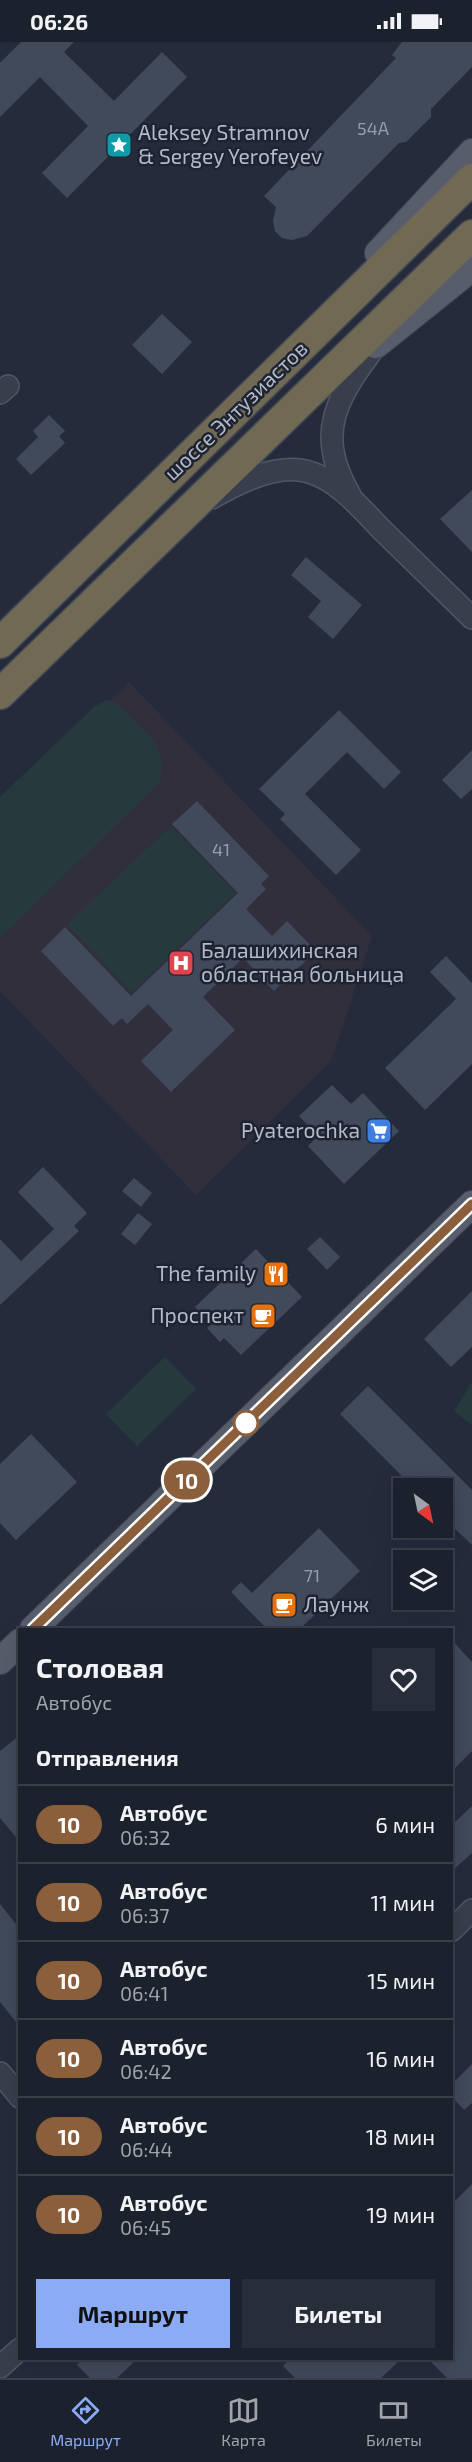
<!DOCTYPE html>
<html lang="ru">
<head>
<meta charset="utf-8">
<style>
  :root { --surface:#1b212d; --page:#282e39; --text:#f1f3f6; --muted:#a0a3aa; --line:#393e49; --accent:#8bacf5 }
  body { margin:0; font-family:"Exo 2",sans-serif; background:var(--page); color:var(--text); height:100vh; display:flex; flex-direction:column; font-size:22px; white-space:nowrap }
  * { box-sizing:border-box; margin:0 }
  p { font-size:20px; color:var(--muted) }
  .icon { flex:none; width:33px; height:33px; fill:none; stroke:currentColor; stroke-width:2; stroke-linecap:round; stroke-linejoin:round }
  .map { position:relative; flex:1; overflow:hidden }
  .panel { position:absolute; left:18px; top:1586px; width:435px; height:732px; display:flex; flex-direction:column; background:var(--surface); border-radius:0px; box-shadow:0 6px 24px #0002,0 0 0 2px var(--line) }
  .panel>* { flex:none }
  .badge { padding:0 12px; border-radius:20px; font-size:21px; line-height:39px }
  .needle { width:39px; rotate:147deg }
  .controls { position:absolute; left:393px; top:1436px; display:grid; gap:12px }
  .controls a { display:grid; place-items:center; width:60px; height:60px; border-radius:0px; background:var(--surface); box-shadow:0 6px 24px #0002,0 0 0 2px var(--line); font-size:30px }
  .map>.badge { position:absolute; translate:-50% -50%; box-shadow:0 0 0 3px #fff }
  h2 { padding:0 18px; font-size:22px; line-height:54px }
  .round { display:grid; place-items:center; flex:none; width:63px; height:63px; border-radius:0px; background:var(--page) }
  .headline { display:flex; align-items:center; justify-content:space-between; height:102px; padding:0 18px }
  h1 { font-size:28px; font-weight:700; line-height:45px }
  .button { display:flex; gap:12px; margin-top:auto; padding:12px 18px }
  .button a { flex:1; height:69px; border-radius:0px; background:var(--accent); color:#111; font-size:24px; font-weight:700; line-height:69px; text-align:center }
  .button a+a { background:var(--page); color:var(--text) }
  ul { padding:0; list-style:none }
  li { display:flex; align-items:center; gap:18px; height:78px; padding:0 18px; border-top:2px solid var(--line) }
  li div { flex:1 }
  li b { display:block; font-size:22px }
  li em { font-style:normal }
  li .badge { min-width:66px; font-weight:700; text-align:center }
  .status { display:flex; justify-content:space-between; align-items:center; height:42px; padding:0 30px; background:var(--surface); direction:ltr }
  .status svg { height:16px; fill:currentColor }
  .dock { display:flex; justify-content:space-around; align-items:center; height:84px; border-top:2px solid var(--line); background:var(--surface); font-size:16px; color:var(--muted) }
  .dock a { display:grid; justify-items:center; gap:3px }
  .dock .active { color:var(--accent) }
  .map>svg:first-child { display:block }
  .medical { fill:#322f3d }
  .green { fill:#26393d }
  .building { fill:#404a5b }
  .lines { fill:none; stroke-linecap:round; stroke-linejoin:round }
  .minor-casing { stroke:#505764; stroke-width:24 }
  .major-casing { stroke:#414855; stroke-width:28 }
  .highway-casing { stroke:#404754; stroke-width:33 }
  .minor { stroke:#383f4c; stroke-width:21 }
  .major { stroke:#565e6c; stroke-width:26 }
  .highway { stroke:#726955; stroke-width:30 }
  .line-casing { stroke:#fff; stroke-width:14 }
  .line { stroke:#8b5e3c; stroke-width:9 }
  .stop-dot { fill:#fff; stroke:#8b5e3c; stroke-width:3 }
  .labels { text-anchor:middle; stroke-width:5; stroke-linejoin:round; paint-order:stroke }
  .number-label { font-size:18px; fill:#969ead }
  .poi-label { font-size:21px; fill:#b3bac8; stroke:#1d2431; text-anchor:start }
  .street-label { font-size:21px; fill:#b3bac8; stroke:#1d2431 }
</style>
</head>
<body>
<div class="status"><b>06:26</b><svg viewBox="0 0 49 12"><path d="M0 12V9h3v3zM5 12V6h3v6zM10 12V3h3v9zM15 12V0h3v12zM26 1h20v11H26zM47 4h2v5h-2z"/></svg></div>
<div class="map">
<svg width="472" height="2336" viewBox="0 0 472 2336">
  <rect width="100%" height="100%" fill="#242c3c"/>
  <path class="medical" d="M129 640 372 894 331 1019 196 1153 0 949V765Z"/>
  <g class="green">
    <path d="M106 658 116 661C141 686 171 702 159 741L0 896V755L94 665Z"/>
    <path d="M171 784 235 851 132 950 67 883Z"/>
    <path d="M165 1315 196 1347 137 1404 106 1372Z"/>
    <path d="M472 1340V1383L454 1369Z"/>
  </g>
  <g class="building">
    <path d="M21 0H74L64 10 114 59 162 10 187 35 67 156 42 131 88 84 40 35 0 75V21Z"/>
    <path d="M402 0H472V25L431 67V75L406 100 399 101 307 194 292 198 282 196 275 189 273 179 276 165 264 154 396 16 392 13Z"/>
    <path d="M162 272 192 300 162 332 132 303Z"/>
    <path d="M49 373 65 389 59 394 65 401 31 433 16 417 38 395 33 389Z"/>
    <path d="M472 448V510L440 477Z"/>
    <path d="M306 515 362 563 333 597 308 575 321 559 291 533Z"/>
    <path d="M339 668 401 730 384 747 347 710 305 752 361 808 336 833 280 777 285 772 259 747Z"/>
    <path d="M472 708V747L461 757 442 738Z"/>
    <path d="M197 759 269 834 261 842 266 847 246 867 272 894 287 879 316 909 274 949 243 916 203 955 235 988 171 1050 141 1019 173 988 148 962 127 982 122 976 113 984 41 909 65 885 131 954 238 851 172 782Z"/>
    <path d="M446 914 472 941V1022L425 1068 385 1026 456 957 430 930Z"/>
    <path d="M332 1043 351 1062 363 1051 399 1089 344 1142 308 1104 318 1094 299 1074Z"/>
    <path d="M43 1125 87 1171 74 1184 79 1189 0 1263V1197L21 1219 54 1187 18 1150Z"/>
    <path d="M134 1136 152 1151 141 1165 122 1149Z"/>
    <path d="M138 1171 152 1182 135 1203 121 1192Z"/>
    <path d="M320 1195 340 1215 327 1228 307 1207Z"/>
    <path d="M256 1207 272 1224 276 1219 290 1233 285 1237 302 1255 241 1313 224 1296 220 1300 207 1286 211 1282 195 1265Z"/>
    <path d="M472 1249V1305L451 1325 424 1297Z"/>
    <path d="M368 1344 472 1448V1503L442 1474V1446H414L340 1372Z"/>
    <path d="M31 1392 77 1440 16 1498 0 1481V1422Z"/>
    <path d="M319 1486 360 1529 300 1587H267L231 1550 241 1540 252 1551Z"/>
    <path d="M452 1598 472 1620V1709L452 1729Z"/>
    <path d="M20 1693V1800L0 1776V1709Z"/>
    <path d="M472 1764V1811L452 1829V1783Z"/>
    <path d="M0 1862 20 1887V1985L0 1960Z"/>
    <path d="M472 2022V2061L464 2068 452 2055V2042Z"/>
    <path d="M472 2142V2336H447L427 2316H452V2162Z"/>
    <path d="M84 2316H138L117 2336H90L77 2323Z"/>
    <path d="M291 2316H402L381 2336H295L283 2324Z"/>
  </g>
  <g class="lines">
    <g class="minor-casing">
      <g id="minor">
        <path d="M0 351 8 344"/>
        <path d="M350 453C313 390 338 354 377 302"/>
        <path d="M212 456C239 440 280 419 312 431 340 440 363 469 383 489 413 518 442 547 472 576"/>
        <path d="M452 1888 472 1868"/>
        <path d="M0 2031 20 2055"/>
        <path d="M0 2325 20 2307"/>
      </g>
    </g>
    <g class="major-casing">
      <g id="major">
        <path d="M378 211 472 110"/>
        <path d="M376 303 472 226"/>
        <path d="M33 1587 472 1162"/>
        <path d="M0 1619 20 1600"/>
      </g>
    </g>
    <g class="highway-casing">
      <g id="highway">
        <path d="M0 601 472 137"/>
        <path d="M0 652 472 193"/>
      </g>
    </g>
    <use href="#minor" class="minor"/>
    <use href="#major" class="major"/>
    <use href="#highway" class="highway"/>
  </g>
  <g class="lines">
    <g class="line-casing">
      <path id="line" d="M33 1587 472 1162"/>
    </g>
    <use href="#line" class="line"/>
  </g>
  <defs>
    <g id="sight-square" transform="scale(1.35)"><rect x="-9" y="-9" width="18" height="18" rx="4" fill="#0f9aa8" stroke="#1d2431"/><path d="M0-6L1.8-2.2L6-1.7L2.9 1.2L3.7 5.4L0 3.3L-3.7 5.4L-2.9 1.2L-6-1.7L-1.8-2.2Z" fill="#fff"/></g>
    <g id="hospital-square" transform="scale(1.35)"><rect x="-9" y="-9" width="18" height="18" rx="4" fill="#e0444e" stroke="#1d2431"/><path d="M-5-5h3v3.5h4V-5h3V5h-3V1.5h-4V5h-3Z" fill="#fff"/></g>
    <g id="supermarket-square" transform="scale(1.35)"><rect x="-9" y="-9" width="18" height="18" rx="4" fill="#3f7fe0" stroke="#1d2431"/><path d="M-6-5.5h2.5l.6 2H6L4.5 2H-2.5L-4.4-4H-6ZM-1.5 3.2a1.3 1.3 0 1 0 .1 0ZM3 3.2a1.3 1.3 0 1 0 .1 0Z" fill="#fff"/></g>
    <g id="restaurant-square" transform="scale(1.35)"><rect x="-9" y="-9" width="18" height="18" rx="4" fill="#e8710a" stroke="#1d2431"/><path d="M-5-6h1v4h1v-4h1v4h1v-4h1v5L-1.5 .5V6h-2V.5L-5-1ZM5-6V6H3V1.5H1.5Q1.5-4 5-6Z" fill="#fff"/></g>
    <g id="cafe-square" transform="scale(1.35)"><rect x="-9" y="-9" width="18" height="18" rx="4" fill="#e8710a" stroke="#1d2431"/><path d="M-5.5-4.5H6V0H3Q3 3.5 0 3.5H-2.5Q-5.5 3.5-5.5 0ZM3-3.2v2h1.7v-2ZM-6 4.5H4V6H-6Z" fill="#fff"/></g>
  </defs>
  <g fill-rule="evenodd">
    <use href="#sight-square" x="119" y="103"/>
    <use href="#hospital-square" x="181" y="921"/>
    <use href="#supermarket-square" x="379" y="1089"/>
    <use href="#restaurant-square" x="276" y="1232"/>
    <use href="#cafe-square" x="263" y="1274"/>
    <use href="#cafe-square" x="284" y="1563"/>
  </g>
  <circle class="stop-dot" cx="246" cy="1381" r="12"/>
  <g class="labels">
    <g class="number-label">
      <text x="373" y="93">54А</text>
      <text x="221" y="814">41</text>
      <text x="312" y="1540">71</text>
    </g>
    <g class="poi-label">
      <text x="138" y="98">Aleksey Stramnov<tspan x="138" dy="24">&amp; Sergey Yerofeyev</tspan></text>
      <text x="201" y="916">Балашихинская<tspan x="201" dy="24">областная больница</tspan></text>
      <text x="360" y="1096" text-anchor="end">Pyaterochka</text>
      <text x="256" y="1239" text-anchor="end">The family</text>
      <text x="244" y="1281" text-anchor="end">Проспект</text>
      <text x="304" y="1570">Лаунж</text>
    </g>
    <g class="street-label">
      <text transform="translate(236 369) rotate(-44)" y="7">шоссе Энтузиастов</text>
    </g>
  </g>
</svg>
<div class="controls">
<a><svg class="needle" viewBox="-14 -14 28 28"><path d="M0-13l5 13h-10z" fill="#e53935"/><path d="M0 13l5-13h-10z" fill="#a0a3aa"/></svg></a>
<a><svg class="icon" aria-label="layers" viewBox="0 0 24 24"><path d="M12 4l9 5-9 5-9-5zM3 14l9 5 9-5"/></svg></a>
</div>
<b class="badge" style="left:187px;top:1438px;background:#8b5e3c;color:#fff">10</b>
<section class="panel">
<div class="headline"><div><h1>Столовая</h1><p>Автобус</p></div><a class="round"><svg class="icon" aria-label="heart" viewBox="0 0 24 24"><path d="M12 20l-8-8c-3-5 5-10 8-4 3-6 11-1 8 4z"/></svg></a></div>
<h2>Отправления</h2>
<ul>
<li><span class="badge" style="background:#8b5e3c;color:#fff">10</span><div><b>Автобус</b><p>06:32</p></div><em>6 мин</em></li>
<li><span class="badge" style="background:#8b5e3c;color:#fff">10</span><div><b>Автобус</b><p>06:37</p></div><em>11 мин</em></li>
<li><span class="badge" style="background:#8b5e3c;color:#fff">10</span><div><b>Автобус</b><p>06:41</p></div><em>15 мин</em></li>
<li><span class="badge" style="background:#8b5e3c;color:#fff">10</span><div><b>Автобус</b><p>06:42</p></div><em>16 мин</em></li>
<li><span class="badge" style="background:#8b5e3c;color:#fff">10</span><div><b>Автобус</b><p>06:44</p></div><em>18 мин</em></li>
<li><span class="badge" style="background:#8b5e3c;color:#fff">10</span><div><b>Автобус</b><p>06:45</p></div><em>19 мин</em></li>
</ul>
<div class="button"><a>Маршрут</a><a>Билеты</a></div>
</section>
</div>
<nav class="dock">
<a class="active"><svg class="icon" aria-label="directions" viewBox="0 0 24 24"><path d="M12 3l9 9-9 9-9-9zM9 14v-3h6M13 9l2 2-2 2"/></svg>Маршрут</a>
<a><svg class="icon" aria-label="map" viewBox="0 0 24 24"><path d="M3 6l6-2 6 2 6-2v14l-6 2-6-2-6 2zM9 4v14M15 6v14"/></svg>Карта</a>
<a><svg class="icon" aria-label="tickets" viewBox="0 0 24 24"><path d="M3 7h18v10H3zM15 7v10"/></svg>Билеты</a>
</nav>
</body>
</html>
